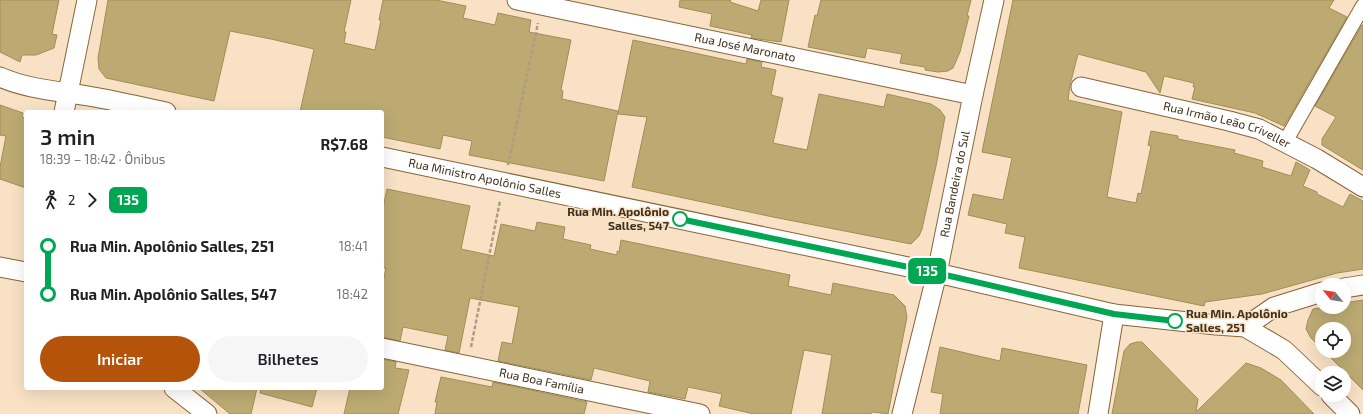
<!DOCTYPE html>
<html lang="pt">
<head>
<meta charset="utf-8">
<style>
  :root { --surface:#fff; --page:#f6f6f6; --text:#202124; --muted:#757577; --accent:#b45309 }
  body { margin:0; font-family:"Exo 2",sans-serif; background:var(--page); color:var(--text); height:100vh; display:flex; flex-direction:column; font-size:15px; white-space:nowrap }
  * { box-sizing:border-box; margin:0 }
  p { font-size:13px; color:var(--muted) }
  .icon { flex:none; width:22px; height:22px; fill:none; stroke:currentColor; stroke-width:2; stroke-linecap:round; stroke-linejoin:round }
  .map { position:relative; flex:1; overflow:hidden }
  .drawer { position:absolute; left:24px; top:110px; width:360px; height:280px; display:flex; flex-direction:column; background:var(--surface); border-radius:4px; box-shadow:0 4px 16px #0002 }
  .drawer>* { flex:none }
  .badge { padding:0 8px; border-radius:6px; font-size:14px; line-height:26px }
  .needle { width:26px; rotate:300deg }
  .fabs { position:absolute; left:1315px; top:278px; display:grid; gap:8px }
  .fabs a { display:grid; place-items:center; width:36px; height:36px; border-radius:50%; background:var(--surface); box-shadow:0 4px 16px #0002; font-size:20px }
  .map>.badge { position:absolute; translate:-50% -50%; box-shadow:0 0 0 2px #fff }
  .legs { display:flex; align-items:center; gap:6px; height:44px; padding:0 16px; font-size:13px }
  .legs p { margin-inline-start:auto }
  .summary { display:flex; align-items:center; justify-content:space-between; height:68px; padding:0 16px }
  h1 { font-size:22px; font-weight:600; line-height:30px }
  .action { display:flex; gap:8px; margin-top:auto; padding:8px 16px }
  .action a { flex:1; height:46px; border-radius:24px; background:var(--accent); color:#fff; font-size:16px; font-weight:600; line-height:46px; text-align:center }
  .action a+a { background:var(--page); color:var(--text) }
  ul { padding:0 16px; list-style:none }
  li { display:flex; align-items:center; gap:14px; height:48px; font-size:15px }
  li i { display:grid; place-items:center; width:6px; height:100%; margin:0 5px; background:currentColor }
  li i::after { content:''; width:10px; height:10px; margin:-5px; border:3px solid; border-radius:50%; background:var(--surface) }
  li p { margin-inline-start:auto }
  li:first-child i { background:linear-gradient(#0000 50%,currentColor 0) }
  li:last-child i { background:linear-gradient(currentColor 50%,#0000 0) }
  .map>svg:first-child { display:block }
  .building { fill:#bcaa72; stroke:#a08e57 }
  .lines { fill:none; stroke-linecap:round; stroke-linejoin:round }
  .pedestrian-casing { stroke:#876436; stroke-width:16 }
  .minor-casing { stroke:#876436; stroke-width:21 }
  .path { stroke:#af9b82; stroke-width:2.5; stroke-dasharray:4 2; stroke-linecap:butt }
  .pedestrian { stroke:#fff; stroke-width:14 }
  .minor { stroke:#fff; stroke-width:19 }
  .line-1-casing { stroke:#fff; stroke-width:9 }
  .line-1 { stroke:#00a651; stroke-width:6 }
  .stop-1-dot { fill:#fff; stroke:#00a651; stroke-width:2 }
  .labels { text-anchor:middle; stroke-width:3; stroke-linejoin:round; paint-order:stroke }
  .street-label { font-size:12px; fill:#40311d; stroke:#f9e1c5 }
  .stop-label { font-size:12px; font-weight:bold; fill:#40311d; stroke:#f9e1c5; text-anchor:end }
</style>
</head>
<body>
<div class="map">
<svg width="1363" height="414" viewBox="0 0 1363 414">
  <rect width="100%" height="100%" fill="#f9e1c5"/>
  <g class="building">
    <path d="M0 0H59L52 34 57 35 54 48 36 55H22L20 62 0 52Z"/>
    <path d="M108 0H351L344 32H346L344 43 375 50 381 20H379L383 0H436L466 6 463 18 495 25 498 13 531 20 529 32 571 40 561 90 563 91 562 99 618 111 604 181 469 155 472 141 443 135 440 149 382 137V112H300L314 49 271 39 230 31 214 101 106 78 99 69 98 58Z"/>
    <path d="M680 0H731L730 2 758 11 761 0H789L781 42 751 38 752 35 710 26 712 14 679 7Z"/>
    <path d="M821 0H971L967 16H969L960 52 953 68 948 71 938 72 925 70V67L900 63 902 54 867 48 865 58 808 47 815 15 817 16Z"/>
    <path d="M1013 0H1334L1329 8 1347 17 1284 126 1255 113 1192 99 1195 87H1193L1194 83 1164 76 1160 93 1146 72 1078 54 1070 85 1068 100 1122 112 1107 197 1136 203 1138 193 1141 194 1151 146 1148 145 1151 131 1178 136V139L1235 150 1234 153 1263 161 1262 167 1291 176 1296 162 1310 170 1303 186 1317 192V194L1343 207 1350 194 1363 201V269L1337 273 1262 294 1205 302 1204 306 1019 268 1025 237 1005 233 1007 224 968 215 973 194 1003 200 1012 158 982 152Z"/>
    <path d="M1362 25H1363V170L1322 145V139L1336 117 1315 106Z"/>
    <path d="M633 40 746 64 747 59 762 62 761 67 776 70 771 95 783 98 773 143 807 150 819 94 884 107 887 94 931 104 940 110 945 117 936 166 922 229 919 236 911 244 773 217 632 187 647 117 618 114Z"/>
    <path d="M0 105 23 113 22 117 26 118V188L0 179V167L6 136 0 135Z"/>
    <path d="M387 189 470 206 461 249 494 256 501 224 535 231 537 222 565 227 563 239 591 245 590 249 617 255V251L619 252 621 240 790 275 788 286 831 295 833 283 894 295 905 306 907 317 888 414 873 412 871 414H822L832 355 804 350 791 414H754L719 406 722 394 688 387 685 399 648 392 650 381 594 368 591 380 498 361 502 342 512 344 519 307 470 298 459 353 445 350 448 336 403 327 400 341 382 337V287L386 268H382V212Z"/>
    <path d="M1363 300V390L1324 351H1344V329H1322V349L1311 338 1306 329 1308 320 1313 309 1325 307H1344V303Z"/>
    <path d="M1137 342H1142L1198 399 1196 412 1246 363 1261 368 1281 380 1314 414H1112L1124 351 1130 344Z"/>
    <path d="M940 347 1000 361 1002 348 1087 365 1078 414H940L943 394 931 392Z"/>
    <path d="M382 359 396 362 395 368 409 370 398 414H344L350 388H382Z"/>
    <path d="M441 377 492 387 493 382 587 402 584 414H435L437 402H435Z"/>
    <path d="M199 388H257L251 414H230Z"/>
    <path d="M261 388H317L312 407 260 393Z"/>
  </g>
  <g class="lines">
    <g class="pedestrian-casing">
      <path id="pedestrian" d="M1285 142 1363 6"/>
    </g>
    <g class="minor-casing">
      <g id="minor">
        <path id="s1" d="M517 0 973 95"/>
        <path d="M0 77C27 89 58 91 88 96 114 100 140 107 166 112"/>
        <path id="s2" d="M1081 87 1229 121 1259 129 1317 159 1363 187"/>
        <path d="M64 112 87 0"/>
        <path id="s3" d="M382 157 937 273 1114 314 1216 325 1245 327 1284 350 1322 386"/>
        <path d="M0 267 26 272"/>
        <path d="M1344 288 1363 285"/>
        <path d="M1245 327 1274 307 1322 292"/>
        <path id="s4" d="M382 348 700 414"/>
        <path d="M174 388 207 414"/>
        <path d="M1331 395 1350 414"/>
        <path id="s5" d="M902 414 937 273 973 95 994 0"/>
        <path d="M1098 414 1114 314"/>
      </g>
    </g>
    <g class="path">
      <path d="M508 165 538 23"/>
      <path d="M471 347 500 201"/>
    </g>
    <use href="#pedestrian" class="pedestrian"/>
    <use href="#minor" class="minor"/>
  </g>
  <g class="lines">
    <g class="line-1-casing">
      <path id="line-1" d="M680 219 937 273 1114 314 1175 321"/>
    </g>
    <use href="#line-1" class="line-1"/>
  </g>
  <g class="stop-1-dot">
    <circle cx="680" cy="219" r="7"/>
    <circle cx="1175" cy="321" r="7"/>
  </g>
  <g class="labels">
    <g class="street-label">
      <text dy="4" stroke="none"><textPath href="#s1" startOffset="233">Rua José Maronato</textPath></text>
      <text dy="4" stroke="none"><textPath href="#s2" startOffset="151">Rua Irmão Leão Criveller</textPath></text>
      <text dy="4" stroke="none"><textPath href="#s3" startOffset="105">Rua Ministro Apolônio Salles</textPath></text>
      <text dy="4" stroke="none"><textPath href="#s5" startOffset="236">Rua Bandeira do Sul</textPath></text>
      <text dy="4" stroke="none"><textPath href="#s4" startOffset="163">Rua Boa Família</textPath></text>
    </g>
    <g class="stop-label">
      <text x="669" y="216">Rua Min. Apolônio<tspan x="669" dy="14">Salles, 547</tspan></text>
      <text x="1186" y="318" text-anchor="start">Rua Min. Apolônio<tspan x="1186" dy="14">Salles, 251</tspan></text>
    </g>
  </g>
</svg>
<div class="fabs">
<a><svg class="needle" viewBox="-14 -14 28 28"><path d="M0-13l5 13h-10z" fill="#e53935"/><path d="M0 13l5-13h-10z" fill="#757577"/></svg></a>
<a><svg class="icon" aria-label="locate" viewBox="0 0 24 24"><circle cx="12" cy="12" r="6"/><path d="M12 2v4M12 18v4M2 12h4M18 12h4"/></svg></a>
<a><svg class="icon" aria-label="layers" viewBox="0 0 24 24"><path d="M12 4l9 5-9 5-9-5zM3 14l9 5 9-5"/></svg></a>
</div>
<b class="badge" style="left:927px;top:271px;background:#00a651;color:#fff">135</b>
<section class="drawer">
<div class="summary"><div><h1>3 min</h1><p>18:39 – 18:42 · Ônibus</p></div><b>R$7.68</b></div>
<div class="legs"><svg class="icon" aria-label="walk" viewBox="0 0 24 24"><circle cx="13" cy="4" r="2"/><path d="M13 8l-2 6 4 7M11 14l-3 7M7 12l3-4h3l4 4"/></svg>2<svg class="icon" aria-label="forward" viewBox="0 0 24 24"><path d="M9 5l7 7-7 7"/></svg><b class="badge" style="background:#00a651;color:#fff">135</b></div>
<ul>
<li><i style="color:#00a651"></i><b>Rua Min. Apolônio Salles, 251</b><p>18:41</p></li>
<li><i style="color:#00a651"></i><b>Rua Min. Apolônio Salles, 547</b><p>18:42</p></li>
</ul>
<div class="action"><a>Iniciar</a><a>Bilhetes</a></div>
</section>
</div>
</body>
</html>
